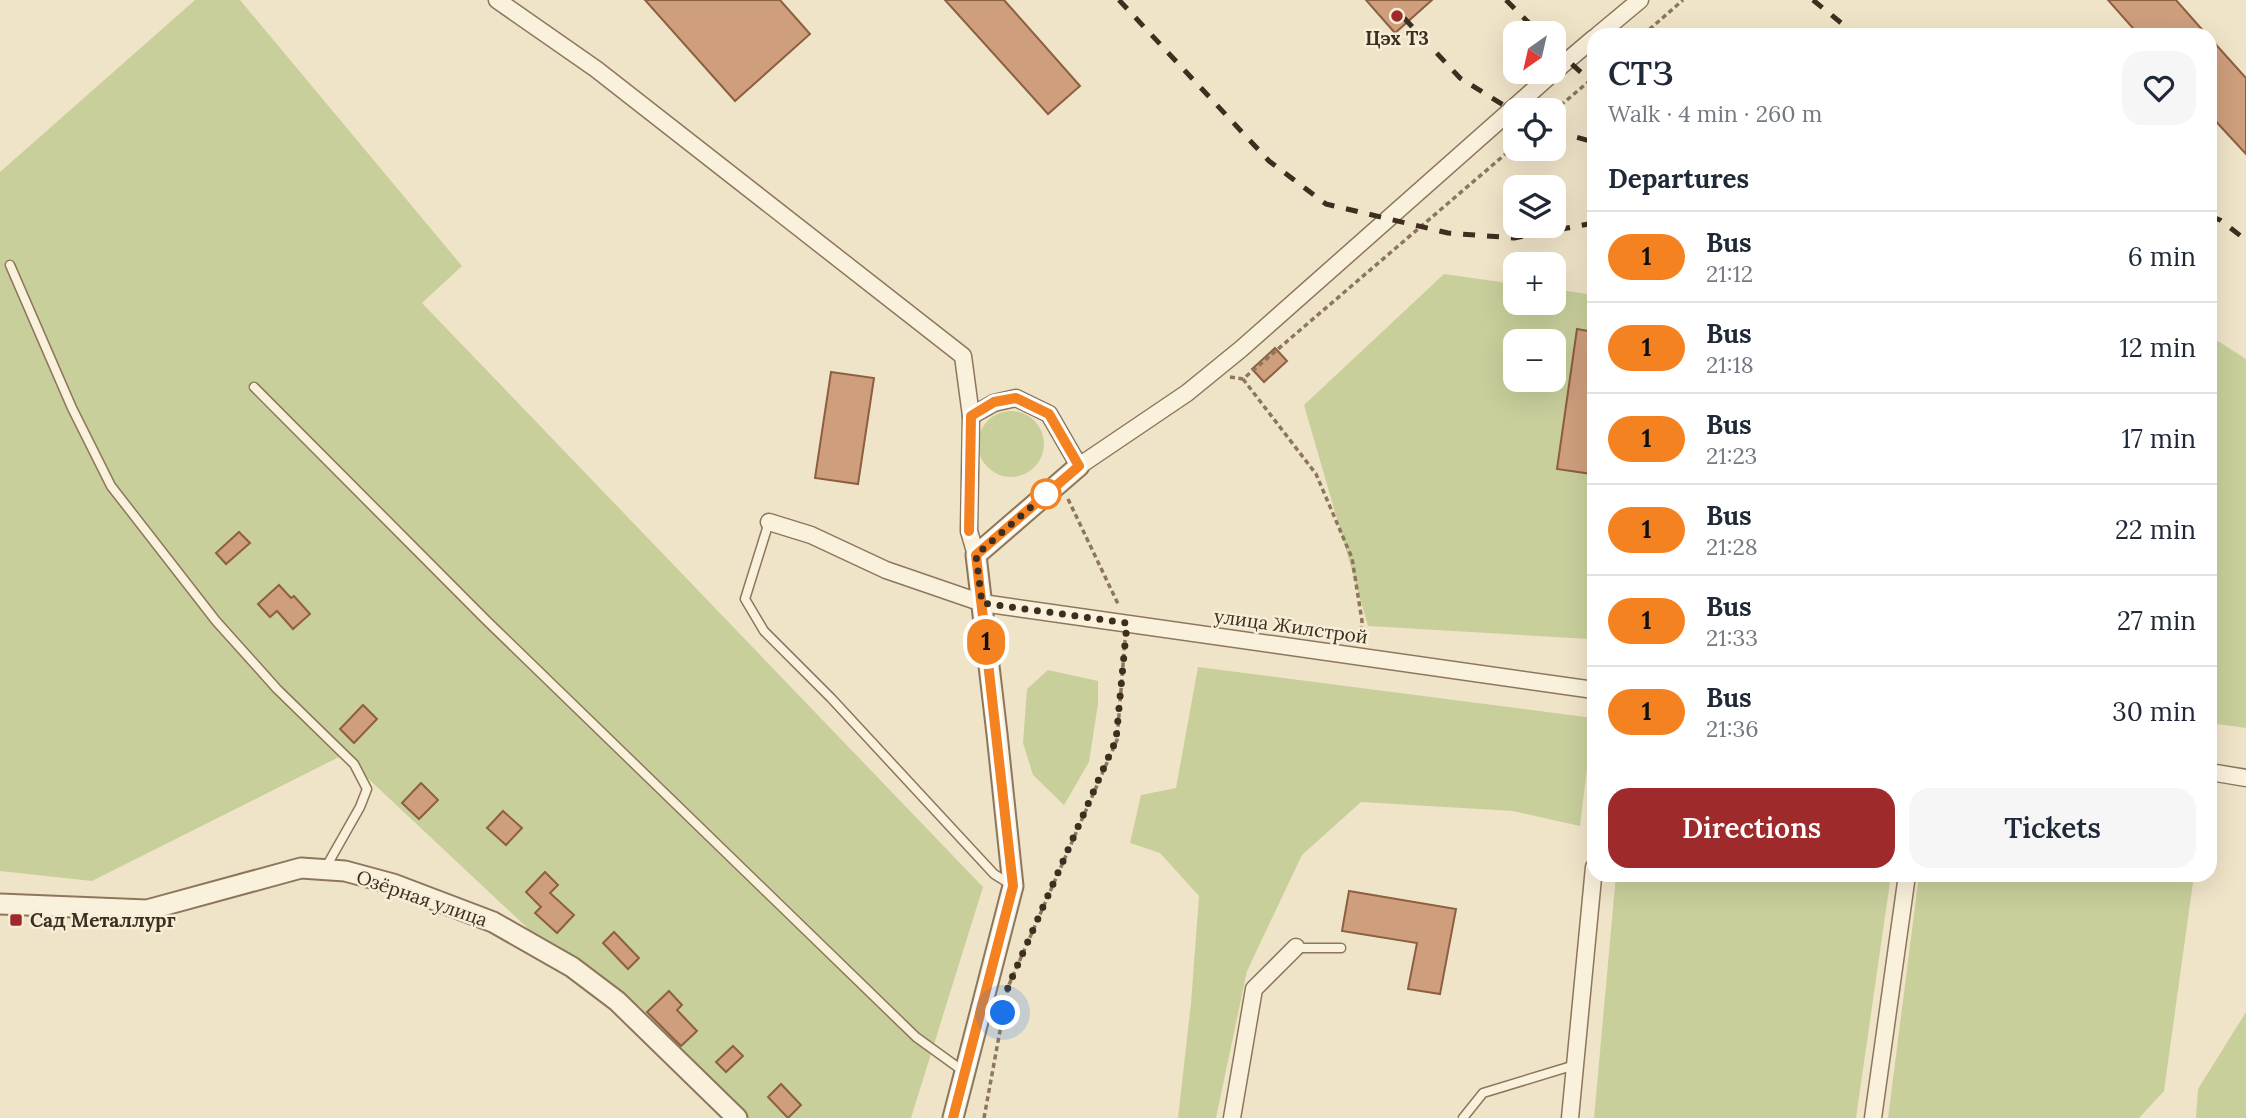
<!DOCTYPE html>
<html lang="en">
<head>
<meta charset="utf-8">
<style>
  :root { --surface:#fff; --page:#f6f6f7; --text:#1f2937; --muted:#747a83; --line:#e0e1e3; --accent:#9e2a2b }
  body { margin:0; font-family:Lora,serif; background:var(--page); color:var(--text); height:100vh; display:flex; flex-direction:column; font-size:26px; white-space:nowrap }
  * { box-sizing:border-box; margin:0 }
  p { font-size:23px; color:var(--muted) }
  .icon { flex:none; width:38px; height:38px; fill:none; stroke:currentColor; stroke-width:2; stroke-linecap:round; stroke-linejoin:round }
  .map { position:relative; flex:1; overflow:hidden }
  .panel { position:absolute; left:1587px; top:28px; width:630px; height:854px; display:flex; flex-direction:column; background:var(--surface); border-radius:21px; box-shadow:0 7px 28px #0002 }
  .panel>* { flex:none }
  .badge { padding:0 14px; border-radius:23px; font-size:24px; line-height:46px }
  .needle { width:46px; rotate:214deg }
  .buttons { position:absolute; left:1503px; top:21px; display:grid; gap:14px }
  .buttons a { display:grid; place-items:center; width:63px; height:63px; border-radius:14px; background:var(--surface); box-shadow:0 7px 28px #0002; font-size:35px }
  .you { position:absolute; width:35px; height:35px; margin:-18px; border:5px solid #fff; border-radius:50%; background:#1a73e8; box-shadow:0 0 0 10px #1a73e833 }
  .map>.badge { position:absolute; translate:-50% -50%; box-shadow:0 0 0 4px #fff }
  h2 { padding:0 21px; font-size:26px; line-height:63px }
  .round { display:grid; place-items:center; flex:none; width:74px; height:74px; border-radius:21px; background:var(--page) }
  .summary { display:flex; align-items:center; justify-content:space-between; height:119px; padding:0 21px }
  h1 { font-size:33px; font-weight:600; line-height:52px }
  .action { display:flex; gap:14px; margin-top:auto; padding:14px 21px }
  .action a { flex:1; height:80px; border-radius:21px; background:var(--accent); color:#fff; font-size:28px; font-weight:600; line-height:80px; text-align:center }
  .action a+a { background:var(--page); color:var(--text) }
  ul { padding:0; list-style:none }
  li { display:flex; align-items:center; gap:21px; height:91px; padding:0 21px; border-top:2px solid var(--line) }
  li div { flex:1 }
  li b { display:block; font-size:26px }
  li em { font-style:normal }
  li .badge { min-width:77px; font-weight:700; text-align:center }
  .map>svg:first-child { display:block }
  .green { fill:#c9cf9b; fill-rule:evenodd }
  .building { fill:#cf9f7d; stroke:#8d5f41; stroke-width:2 }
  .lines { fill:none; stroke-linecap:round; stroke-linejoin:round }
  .service-casing { stroke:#8d765c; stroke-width:11 }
  .minor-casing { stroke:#8d765c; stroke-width:19 }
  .tertiary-casing { stroke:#8d765c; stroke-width:23 }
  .path { stroke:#8d765c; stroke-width:3.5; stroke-dasharray:5 3.5; stroke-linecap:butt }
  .service { stroke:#faf1dc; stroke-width:8 }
  .minor { stroke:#faf1dc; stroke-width:16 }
  .tertiary { stroke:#faf1dc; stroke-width:19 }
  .rail { stroke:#3d2e20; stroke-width:5; stroke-dasharray:12 12; stroke-linecap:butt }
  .line-casing { stroke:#fff; stroke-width:16 }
  .line { stroke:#f58220; stroke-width:10 }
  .walk { stroke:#3d2e20; stroke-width:7; stroke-dasharray:0 12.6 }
  .poi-dot { fill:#9e2a2b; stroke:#f7eed8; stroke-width:2.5 }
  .stop-dot { fill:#fff; stroke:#f58220; stroke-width:3.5 }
  .labels { text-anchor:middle; stroke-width:5; stroke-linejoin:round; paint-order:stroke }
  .poi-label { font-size:19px; font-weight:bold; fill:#3d2e20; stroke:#f7eed8 }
  .street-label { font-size:19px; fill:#3d2e20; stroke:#f7eed8 }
</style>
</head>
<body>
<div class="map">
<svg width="2246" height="1118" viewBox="0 0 2246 1118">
  <rect width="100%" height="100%" fill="#f0e4c8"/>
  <g class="green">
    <path d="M195 0H240L462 266 422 303 983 887 911 1118H730L343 755 92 881 0 871V172Z"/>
    <path d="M1444 274 1515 284 1516 303H1554V289L1594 295V627L1590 639 1368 626 1304 405ZM1516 341H1554V380H1516Z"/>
    <path d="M2210 336 2246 359V728L2210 723Z"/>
    <circle cx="1011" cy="444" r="33"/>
    <path d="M1198 667 1593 718 1580 826 1513 811 1361 802 1302 855 1247 971 1216 1118H1178L1191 1003 1199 896 1160 853 1130 843 1141 795 1176 788Z"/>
    <path d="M1048 670 1098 681V704L1089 762 1064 805 1033 775 1023 743 1027 689Z"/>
    <path d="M1616 875H1891L1856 1118H1594Z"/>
    <path d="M1919 875H2194L2164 1091 2139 1118H1888Z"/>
    <path d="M2246 1012V1118H2196L2198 1089Z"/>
  </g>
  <g class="building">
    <path d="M645 0H780L810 34 735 101Z"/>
    <path d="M945 0H1004L1080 86 1048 114Z"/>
    <path d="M1366 0H1432L1395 33Z"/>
    <path d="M2108 0H2176L2207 35H2139Z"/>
    <path d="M2210 38 2246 78V154L2210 115Z"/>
    <path d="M1577 329 1594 332V456L1592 474 1557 469Z"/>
    <path d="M1275 348 1287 361 1264 382 1252 369Z"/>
    <path d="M831 372 874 378 858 484 815 478Z"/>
    <path d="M239 532 250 543 226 564 216 553Z"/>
    <path d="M279 585 291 598 294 596 310 614 293 629 277 611 270 617 258 604Z"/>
    <path d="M363 705 377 719 354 743 340 729Z"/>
    <path d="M421 783 438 800 419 819 402 803Z"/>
    <path d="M503 811 522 828 506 845 487 828Z"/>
    <path d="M545 872 558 885 550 893 574 915 557 933 535 913 541 907 526 892Z"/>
    <path d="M1349 891 1456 909 1440 994 1408 989 1417 943 1342 931Z"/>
    <path d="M614 932 639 958 628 969 603 943Z"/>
    <path d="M669 991 682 1005 677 1010 697 1031 681 1046 647 1012Z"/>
    <path d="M733 1046 743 1056 726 1072 716 1062Z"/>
    <path d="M781 1084 801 1105 788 1118 768 1097Z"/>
  </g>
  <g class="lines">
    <g class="service-casing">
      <g id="service">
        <path d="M10 265 72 408 111 486 216 621 277 689 354 764 367 789 360 807 326 867"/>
        <path d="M254 387 487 621 916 1037 963 1071"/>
        <path d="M769 522 745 599 764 631 831 698 994 874 1010 884"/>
        <path d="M1295 948H1341"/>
        <path d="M1463 1118 1483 1093 1575 1065"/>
      </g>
    </g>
    <g class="minor-casing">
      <g id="minor">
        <path d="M497 0 596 69 963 356 971 416 969 531 976 555"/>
        <path d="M1598 35 1640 0"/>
        <path d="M1554 72 1594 38"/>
        <path d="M971 416 994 403 1016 398 1049 414 1079 466 1187 393 1241 349 1554 72"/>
        <path d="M769 522 811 535 886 570 982 603 1594 690"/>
        <path d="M2210 772 2246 778"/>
        <path d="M1232 1118 1254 989 1296 947"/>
        <path d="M1570 1118 1594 867"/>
        <path d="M1873 1118 1907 875"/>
      </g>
    </g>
    <g class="tertiary-casing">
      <g id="tertiary">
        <path d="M0 904 147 910 301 868 345 871 393 884 493 922 572 967 617 1001 737 1118"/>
        <path d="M953 1118 1013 886 997 734 976 555 1079 466"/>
      </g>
    </g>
    <g class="path">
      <path d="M1643 35 1683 0"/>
      <path d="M1554 111 1594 77"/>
      <path d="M1230 377 1243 379 1516 145"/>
      <path d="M1243 379 1316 474 1352 558 1362 621 1360 642"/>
      <path d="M1068 499 1119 606"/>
      <path d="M984 1118 1008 987 1117 740 1125 640"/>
    </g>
    <use href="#service" class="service"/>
    <use href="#minor" class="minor"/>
    <use href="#tertiary" class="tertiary"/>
    <g class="rail">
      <path d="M1119 0 1269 161 1326 204 1448 233 1514 238 1594 223"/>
      <path d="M1506 0 1539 33"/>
      <path d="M1813 0 1856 35"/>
      <path d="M1404 18 1460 78 1516 113"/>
      <path d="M1554 48 1594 84"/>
      <path d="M1554 131 1594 142"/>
      <path d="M2210 216 2220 220 2246 240"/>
    </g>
  </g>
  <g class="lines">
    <g class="line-casing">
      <path id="line" d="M953 1118 1013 886 976 555 1079 466 1049 414 1016 398 994 402 971 416 969 531"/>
    </g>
    <use href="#line" class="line"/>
    <path class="walk" d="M1003 1013 1008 987 1116 740 1127 623 982 603 976 555 1046 494"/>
  </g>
  <g class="poi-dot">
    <circle cx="1397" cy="16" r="7"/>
    <rect x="9" y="913" width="14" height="14" rx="3.5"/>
  </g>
  <circle class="stop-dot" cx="1046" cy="494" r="14"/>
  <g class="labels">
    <g class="poi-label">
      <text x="1397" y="45">Цэх Т3</text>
      <text x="30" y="927" text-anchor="start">Сад Металлург</text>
    </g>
    <g class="street-label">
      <text transform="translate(1291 626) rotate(8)" y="7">улица Жилстрой</text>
      <text transform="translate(422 898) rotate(19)" y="7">Озёрная улица</text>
    </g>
  </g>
</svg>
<div class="buttons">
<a><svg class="needle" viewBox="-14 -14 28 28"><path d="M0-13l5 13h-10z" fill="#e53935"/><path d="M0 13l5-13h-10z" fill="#747a83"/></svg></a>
<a><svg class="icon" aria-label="locate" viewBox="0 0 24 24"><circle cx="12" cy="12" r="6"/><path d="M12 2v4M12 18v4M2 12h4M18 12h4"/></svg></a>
<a><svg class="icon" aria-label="layers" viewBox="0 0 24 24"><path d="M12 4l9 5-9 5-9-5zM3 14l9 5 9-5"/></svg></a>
<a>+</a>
<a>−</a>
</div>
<div class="you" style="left:1003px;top:1013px"></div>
<b class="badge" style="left:986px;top:642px;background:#f58220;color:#111">1</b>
<section class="panel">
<div class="summary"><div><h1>СТЗ</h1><p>Walk · 4 min · 260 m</p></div><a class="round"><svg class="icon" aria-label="heart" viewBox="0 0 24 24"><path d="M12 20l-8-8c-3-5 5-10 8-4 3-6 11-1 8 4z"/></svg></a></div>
<h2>Departures</h2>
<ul>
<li><span class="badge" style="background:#f58220;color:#111">1</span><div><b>Bus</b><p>21:12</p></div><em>6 min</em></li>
<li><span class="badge" style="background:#f58220;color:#111">1</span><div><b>Bus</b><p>21:18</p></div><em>12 min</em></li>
<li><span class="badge" style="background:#f58220;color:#111">1</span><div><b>Bus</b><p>21:23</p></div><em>17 min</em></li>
<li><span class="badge" style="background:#f58220;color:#111">1</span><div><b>Bus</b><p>21:28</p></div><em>22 min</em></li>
<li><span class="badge" style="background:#f58220;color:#111">1</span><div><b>Bus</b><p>21:33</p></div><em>27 min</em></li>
<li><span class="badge" style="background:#f58220;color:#111">1</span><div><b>Bus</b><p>21:36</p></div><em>30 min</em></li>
</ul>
<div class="action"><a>Directions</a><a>Tickets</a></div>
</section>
</div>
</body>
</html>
